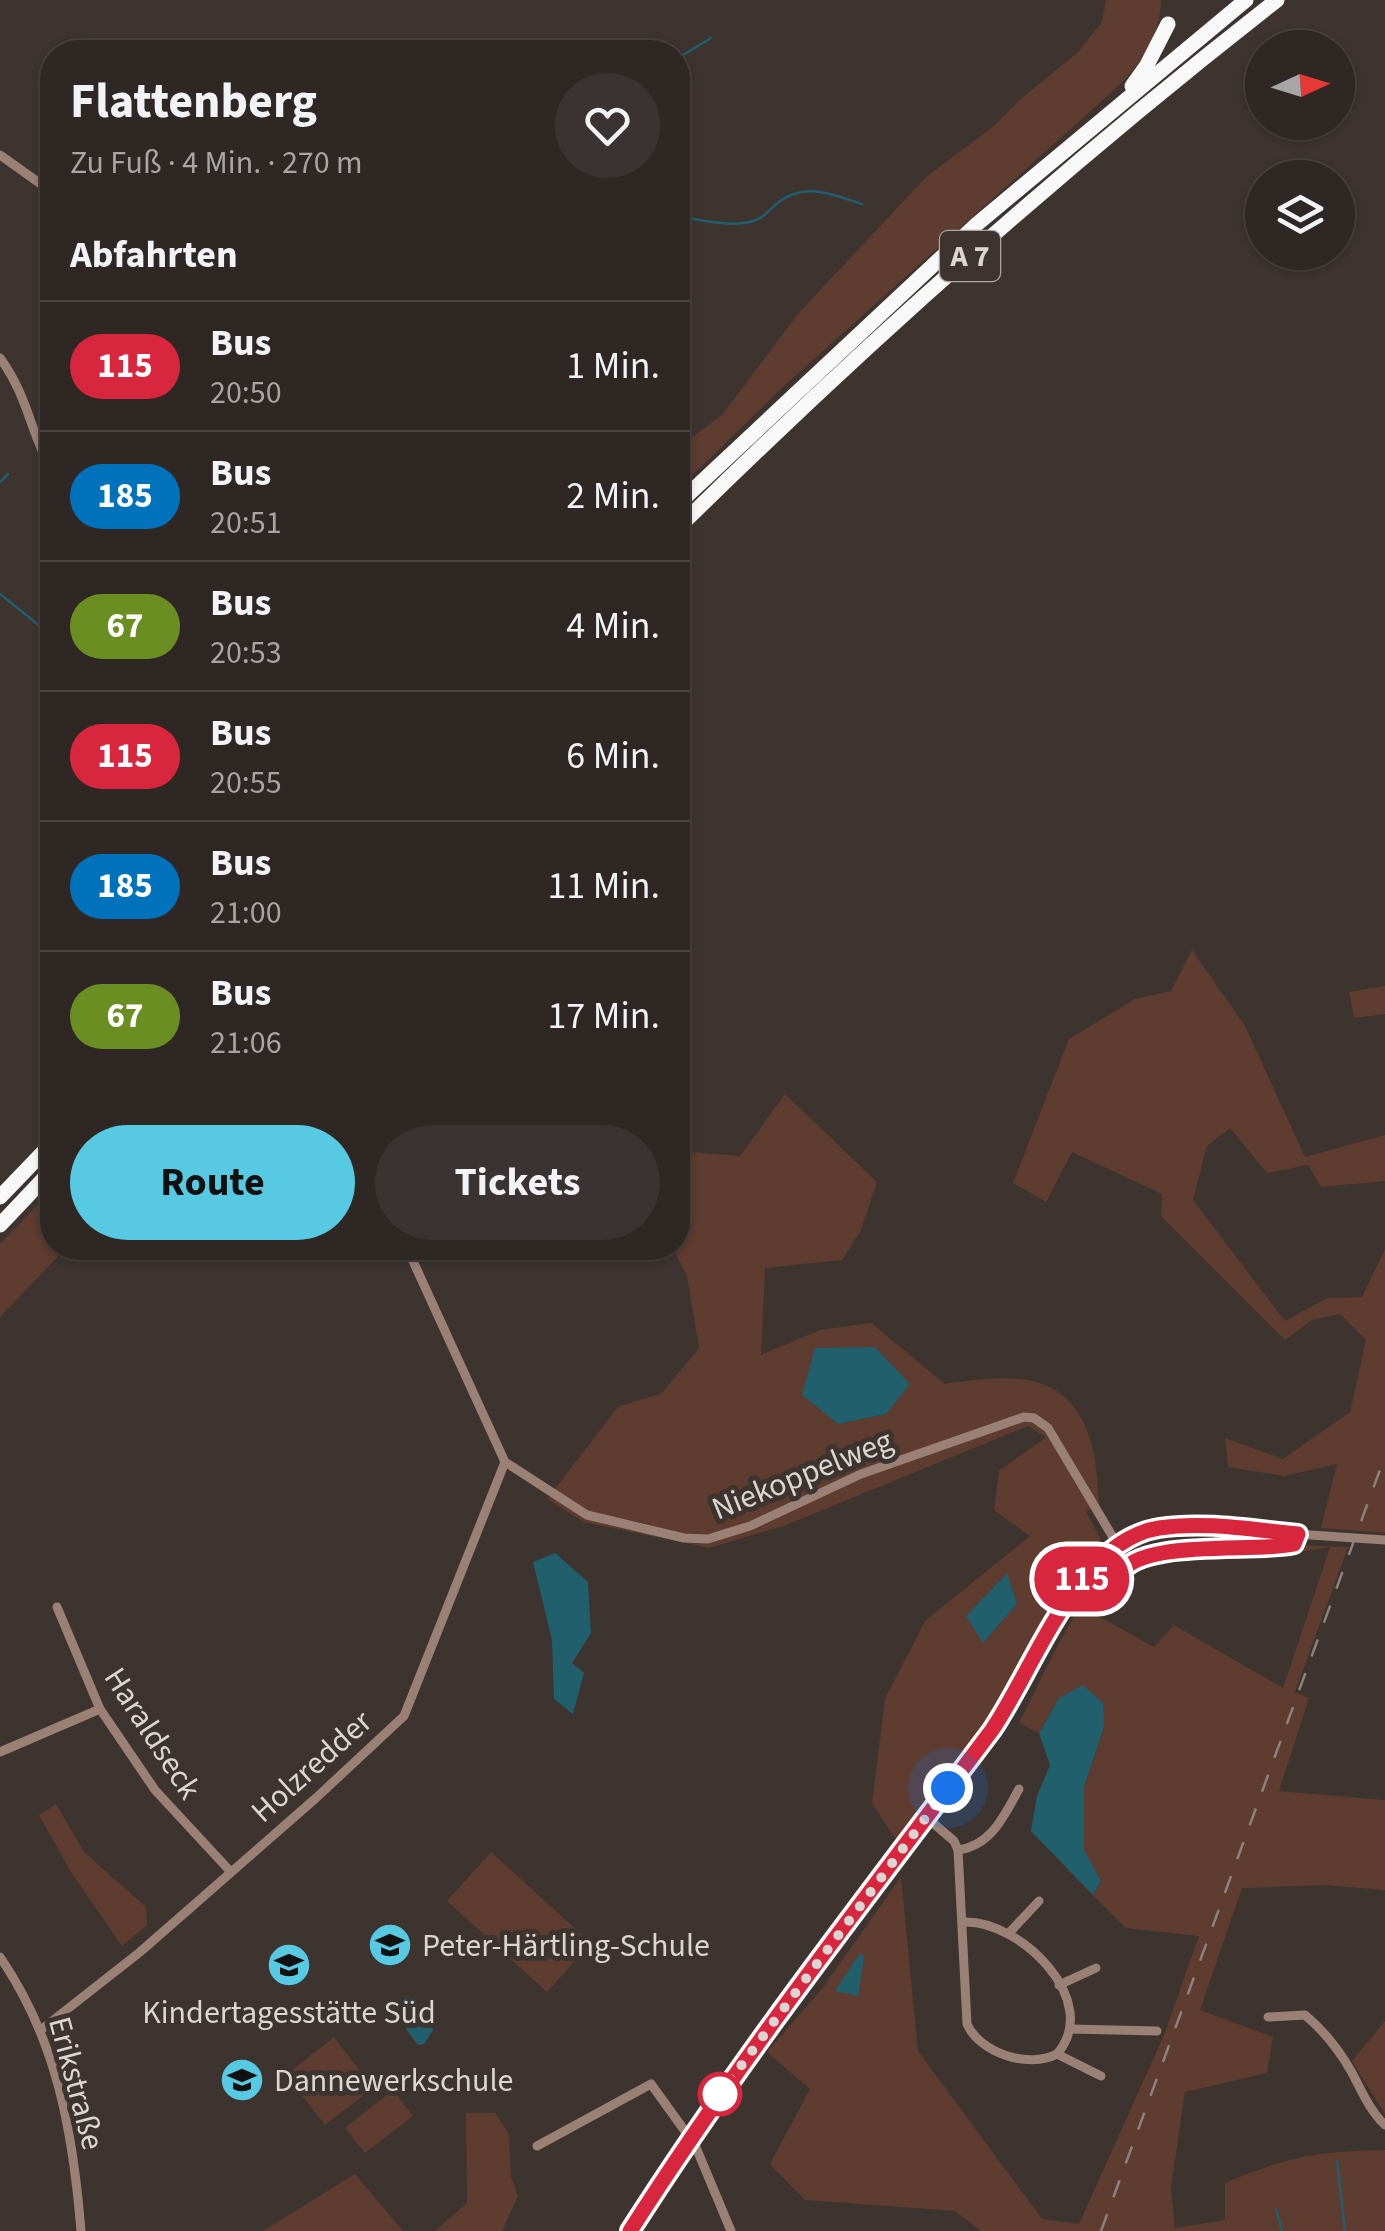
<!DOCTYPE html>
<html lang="de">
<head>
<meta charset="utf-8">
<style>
  :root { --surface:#2e2724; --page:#3a3331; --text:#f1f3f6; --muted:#a7a5a6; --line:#494441; --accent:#57c9e2 }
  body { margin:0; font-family:"Source Sans 3",sans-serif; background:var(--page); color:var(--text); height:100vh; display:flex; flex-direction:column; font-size:38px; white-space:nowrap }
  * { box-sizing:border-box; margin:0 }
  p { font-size:32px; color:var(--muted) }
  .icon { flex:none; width:55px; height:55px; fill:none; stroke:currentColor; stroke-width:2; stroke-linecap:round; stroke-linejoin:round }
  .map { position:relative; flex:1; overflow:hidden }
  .side { position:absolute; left:40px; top:40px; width:650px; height:1220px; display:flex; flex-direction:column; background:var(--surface); border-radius:40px; box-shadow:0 2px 8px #0004,0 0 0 2px var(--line) }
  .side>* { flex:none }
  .badge { padding:0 20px; border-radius:32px; font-size:35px; line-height:65px }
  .needle { width:65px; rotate:86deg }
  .tools { position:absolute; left:1245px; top:30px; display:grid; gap:20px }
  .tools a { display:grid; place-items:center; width:110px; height:110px; border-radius:50%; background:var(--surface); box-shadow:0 2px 8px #0004,0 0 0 2px var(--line); font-size:50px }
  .you { position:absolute; width:50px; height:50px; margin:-25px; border:8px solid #fff; border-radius:50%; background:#1a73e8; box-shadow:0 0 0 15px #1a73e833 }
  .map>.badge { position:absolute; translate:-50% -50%; box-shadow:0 0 0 5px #fff }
  h2 { padding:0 30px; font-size:38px; line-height:90px }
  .round { display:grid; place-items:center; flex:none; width:105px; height:105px; border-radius:52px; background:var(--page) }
  .headline { display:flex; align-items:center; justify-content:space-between; height:170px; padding:0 30px }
  h1 { font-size:48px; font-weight:700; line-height:75px }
  .button { display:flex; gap:20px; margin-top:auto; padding:20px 30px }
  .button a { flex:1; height:115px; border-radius:60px; background:var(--accent); color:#111; font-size:40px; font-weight:700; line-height:115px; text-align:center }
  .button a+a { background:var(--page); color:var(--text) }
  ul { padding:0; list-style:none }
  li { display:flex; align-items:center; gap:30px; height:130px; padding:0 30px; border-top:2px solid var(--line) }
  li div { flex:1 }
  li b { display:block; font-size:38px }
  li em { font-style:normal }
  li .badge { min-width:110px; font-weight:700; text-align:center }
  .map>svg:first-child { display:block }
  .green { fill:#5e3c2f; fill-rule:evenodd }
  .water { fill:#215f6c }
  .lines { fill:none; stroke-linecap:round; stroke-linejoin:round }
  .stream { stroke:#215f6c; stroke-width:2.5 }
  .minor { stroke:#9b8076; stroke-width:9 }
  .motorway { stroke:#f7f8f7; stroke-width:15 }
  .rail { stroke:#8a8380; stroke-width:2.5; stroke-dasharray:18 18; stroke-linecap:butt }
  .line-casing { stroke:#fff; stroke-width:22 }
  .line { stroke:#d7263d; stroke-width:15 }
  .walk { stroke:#dbd5d3; stroke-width:10; stroke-dasharray:0 18 }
  .stop-dot { fill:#fff; stroke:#d7263d; stroke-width:5 }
  .labels { text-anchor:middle; stroke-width:10; stroke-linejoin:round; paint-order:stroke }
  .shield { fill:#3d3430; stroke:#aca5a2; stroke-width:2.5 }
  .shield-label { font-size:30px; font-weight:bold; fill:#dbd5d3 }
  .street-label { font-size:32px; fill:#dbd5d3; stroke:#3d3430 }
  .poi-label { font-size:32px; fill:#dbd5d3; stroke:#3d3430; text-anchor:start }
</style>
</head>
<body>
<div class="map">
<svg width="1385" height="2231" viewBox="0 0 1385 2231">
  <rect width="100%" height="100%" fill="#3d3430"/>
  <g class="green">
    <path d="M1106 0H1161C1160 34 1145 56 1124 81L785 385 678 489V448L722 415 797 315 926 177 995 125 1022 98 1078 52 1102 22Z"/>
    <path d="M1192 950 1245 1026 1305 1157 1385 1135V1181L1321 1187 1308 1165 1267 1173 1230 1128 1207 1146 1193 1200 1285 1321 1327 1298 1362 1297 1385 1249V1533L1321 1528 1337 1464 1284 1476 1228 1467 1225 1438 1283 1459 1350 1412 1366 1340 1340 1314 1312 1320 1285 1340 1161 1216 1162 1194 1072 1152 1046 1202 1013 1183 1069 1039 1135 999 1171 991Z"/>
    <path d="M1385 986V1014L1354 1018 1349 992Z"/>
    <path d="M785 1094 877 1182 861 1230 842 1260 765 1268 761 1355 820 1330 871 1323 945 1384C1009 1375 1069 1367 1091 1442 1097 1461 1097 1484 1099 1504L1086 1512 1101 1539 1065 1586 1000 1708 899 1844 872 1804 885 1699 925 1621 1030 1536 994 1510 999 1471 1046 1437 1028 1426 786 1525 709 1548 584 1522 547 1499 618 1407 662 1393 699 1348 687 1276 673 1248H678V1151L740 1156ZM803 1395 886 1414 838 1424ZM1006 1574 1017 1604 984 1642 966 1616Z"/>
    <path d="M52 1190V1248H66L0 1317V1244Z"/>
    <path d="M1180 1541 1348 1547 1295 1692 1309 1698 1279 1791 1385 1800V1890L1325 1885 1242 1888 1200 2010 1273 2037 1267 2073 1185 2092 1171 2187 1175 2228 1225 2220V2183C1286 2157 1319 2151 1385 2150V2231H981L955 2211 805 2200 770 2164 810 2089 767 2052 821 1990 901 1877 918 2051 1042 2219 1079 2224 1164 2035 1199 1936 1126 1928 1093 1895 1101 1881 1084 1850V1787L1104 1727 1059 1698 1039 1733 1019 1723C1043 1678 1081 1586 1121 1559 1138 1547 1159 1544 1180 1541ZM1330 1547 1283 1688 1174 1625 1154 1647 1091 1612C1105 1591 1118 1567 1142 1556L1146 1563 1186 1557 1272 1556Z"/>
    <path d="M56 1804 84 1852 146 1907 147 1925 122 1946 71 1872 39 1815Z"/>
    <path d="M491 1852 591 1943 547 1992 447 1901Z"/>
    <path d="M1385 2021V2114L1352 2061Z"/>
    <path d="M334 2037 373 2088 325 2125 286 2075Z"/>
    <path d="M393 2090 413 2116 365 2153 345 2128Z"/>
    <path d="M466 2113H495L509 2134 511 2176 518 2196 502 2231H435L467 2203Z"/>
    <path d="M355 2174 403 2231H263Z"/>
  </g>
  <g class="water">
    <path d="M875 1347 910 1384 886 1414 838 1424 802 1395 815 1348Z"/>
    <path d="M555 1553 588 1582 591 1633 572 1663 584 1673 573 1714 554 1699 552 1640 533 1562Z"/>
    <path d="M1007 1573 1017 1604 983 1643 966 1616Z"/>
    <path d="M1083 1685 1103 1703 1104 1727 1084 1787V1850L1101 1881 1093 1895 1031 1831 1037 1796 1050 1765 1039 1733 1059 1698Z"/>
    <path d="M860 1953 864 1957 858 1996 835 1991Z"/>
    <path d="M408 1996 421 2005 433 2030 424 2044 418 2045C407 2031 397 2018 397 2000Z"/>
  </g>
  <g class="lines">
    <g class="stream">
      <path d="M678 58 711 38"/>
      <path d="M678 217C702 219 733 229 756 220 765 217 772 207 780 201 807 182 834 195 862 204"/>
      <path d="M0 482 8 474"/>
      <path d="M0 594 52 636"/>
      <path d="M1337 2161 1345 2231"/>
      <path d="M1276 2209 1282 2231"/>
    </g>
    <g class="minor">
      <path d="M0 155 52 192"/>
      <path d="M0 358C28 396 30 432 52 471"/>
      <path d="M407 1248 505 1462 587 1515 684 1538 708 1539 750 1526 861 1474 1024 1417 1034 1418 1048 1428 1117 1544"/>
      <path d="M1120 1575C1136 1542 1243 1549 1277 1548L1294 1544 1298 1534"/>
      <path d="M57 1607 100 1709 155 1790 230 1871"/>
      <path d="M0 1752 100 1709"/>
      <path d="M926 1817 954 1841 958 1850 967 2024C980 2053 1028 2069 1057 2054L1101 2076"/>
      <path d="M958 1850C991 1846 1004 1816 1019 1789"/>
      <path d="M964 1922C1020 1920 1103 2001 1057 2054"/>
      <path d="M1009 1933 1039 1901"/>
      <path d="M0 1957C57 2040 73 2132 81 2231"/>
      <path d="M1059 1985 1096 1968"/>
      <path d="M1268 2017 1305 2015C1323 2030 1339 2050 1351 2071 1361 2089 1369 2110 1385 2125"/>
      <path d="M42 2029 140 1952 316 1798 404 1716 505 1462"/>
      <path d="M1070 2029 1157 2031"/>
      <path d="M537 2146 651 2084 695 2145 731 2231"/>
      <path d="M630 2231C741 2057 868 1894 992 1730L1015 1696 1073 1592 1091 1568 1117 1544 1139 1533 1180 1526 1385 1540"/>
    </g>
    <g class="motorway">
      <path d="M1132 86 1147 65 1168 24"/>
      <path d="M678 504 977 224 1246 0"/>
      <path d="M678 528C868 341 1067 164 1277 0"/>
      <path d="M0 1197 52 1143"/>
      <path d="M0 1225 52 1170"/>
    </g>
    <path class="rail" d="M1101 2231 1385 1456"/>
  </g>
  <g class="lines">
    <g class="line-casing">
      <path id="line" d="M630 2231C741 2057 868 1895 992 1730 1035 1667 1077 1541 1159 1528 1205 1521 1253 1530 1298 1534L1294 1544C1256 1553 1137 1538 1120 1575"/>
    </g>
    <use href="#line" class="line"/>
    <path class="walk" d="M720 2094 948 1788"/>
  </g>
  <defs>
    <g id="school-disc" transform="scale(2.25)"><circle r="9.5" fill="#57c9e2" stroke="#3d3430"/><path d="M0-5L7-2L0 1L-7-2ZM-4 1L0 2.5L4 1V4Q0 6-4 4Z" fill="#111"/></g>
  </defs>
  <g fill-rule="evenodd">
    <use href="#school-disc" x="390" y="1945"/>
    <use href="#school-disc" x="289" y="1965"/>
    <use href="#school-disc" x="242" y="2080"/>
  </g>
  <circle class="stop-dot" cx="720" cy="2094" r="20"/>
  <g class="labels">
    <rect class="shield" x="940" y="231" width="60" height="50" rx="8"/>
    <g class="shield-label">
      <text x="970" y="266">A 7</text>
    </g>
    <g class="street-label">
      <text transform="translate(802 1474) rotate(-22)" y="11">Niekoppelweg</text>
      <text transform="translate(153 1733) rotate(57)" y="11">Haraldseck</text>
      <text transform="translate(311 1766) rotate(-42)" y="11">Holzredder</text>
      <text transform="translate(77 2083) rotate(75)" y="11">Erikstraße</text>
    </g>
    <g class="poi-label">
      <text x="422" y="1956">Peter-Härtling-Schule</text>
      <text x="289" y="2023" text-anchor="middle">Kindertagesstätte Süd</text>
      <text x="274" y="2091">Dannewerkschule</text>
    </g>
  </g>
</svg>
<div class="tools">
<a><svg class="needle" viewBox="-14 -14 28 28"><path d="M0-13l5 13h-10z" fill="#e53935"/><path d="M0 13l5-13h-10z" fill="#a7a5a6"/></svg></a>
<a><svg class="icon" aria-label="layers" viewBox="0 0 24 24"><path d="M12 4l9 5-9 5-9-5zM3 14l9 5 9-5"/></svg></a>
</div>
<div class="you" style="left:948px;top:1788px"></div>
<b class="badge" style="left:1082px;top:1579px;background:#d7263d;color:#fff">115</b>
<section class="side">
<div class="headline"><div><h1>Flattenberg</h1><p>Zu Fuß · 4 Min. · 270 m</p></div><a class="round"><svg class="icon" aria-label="heart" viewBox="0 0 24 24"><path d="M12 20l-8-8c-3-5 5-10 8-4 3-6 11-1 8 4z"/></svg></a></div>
<h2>Abfahrten</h2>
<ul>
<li><span class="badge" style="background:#d7263d;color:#fff">115</span><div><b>Bus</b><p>20:50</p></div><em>1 Min.</em></li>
<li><span class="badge" style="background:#0072bc;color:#fff">185</span><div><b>Bus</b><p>20:51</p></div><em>2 Min.</em></li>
<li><span class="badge" style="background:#6b8e23;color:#fff">67</span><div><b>Bus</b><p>20:53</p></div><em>4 Min.</em></li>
<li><span class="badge" style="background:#d7263d;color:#fff">115</span><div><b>Bus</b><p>20:55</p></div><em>6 Min.</em></li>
<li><span class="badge" style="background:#0072bc;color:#fff">185</span><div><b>Bus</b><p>21:00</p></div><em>11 Min.</em></li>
<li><span class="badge" style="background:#6b8e23;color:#fff">67</span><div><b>Bus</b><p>21:06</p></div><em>17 Min.</em></li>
</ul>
<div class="button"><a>Route</a><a>Tickets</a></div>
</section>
</div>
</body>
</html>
